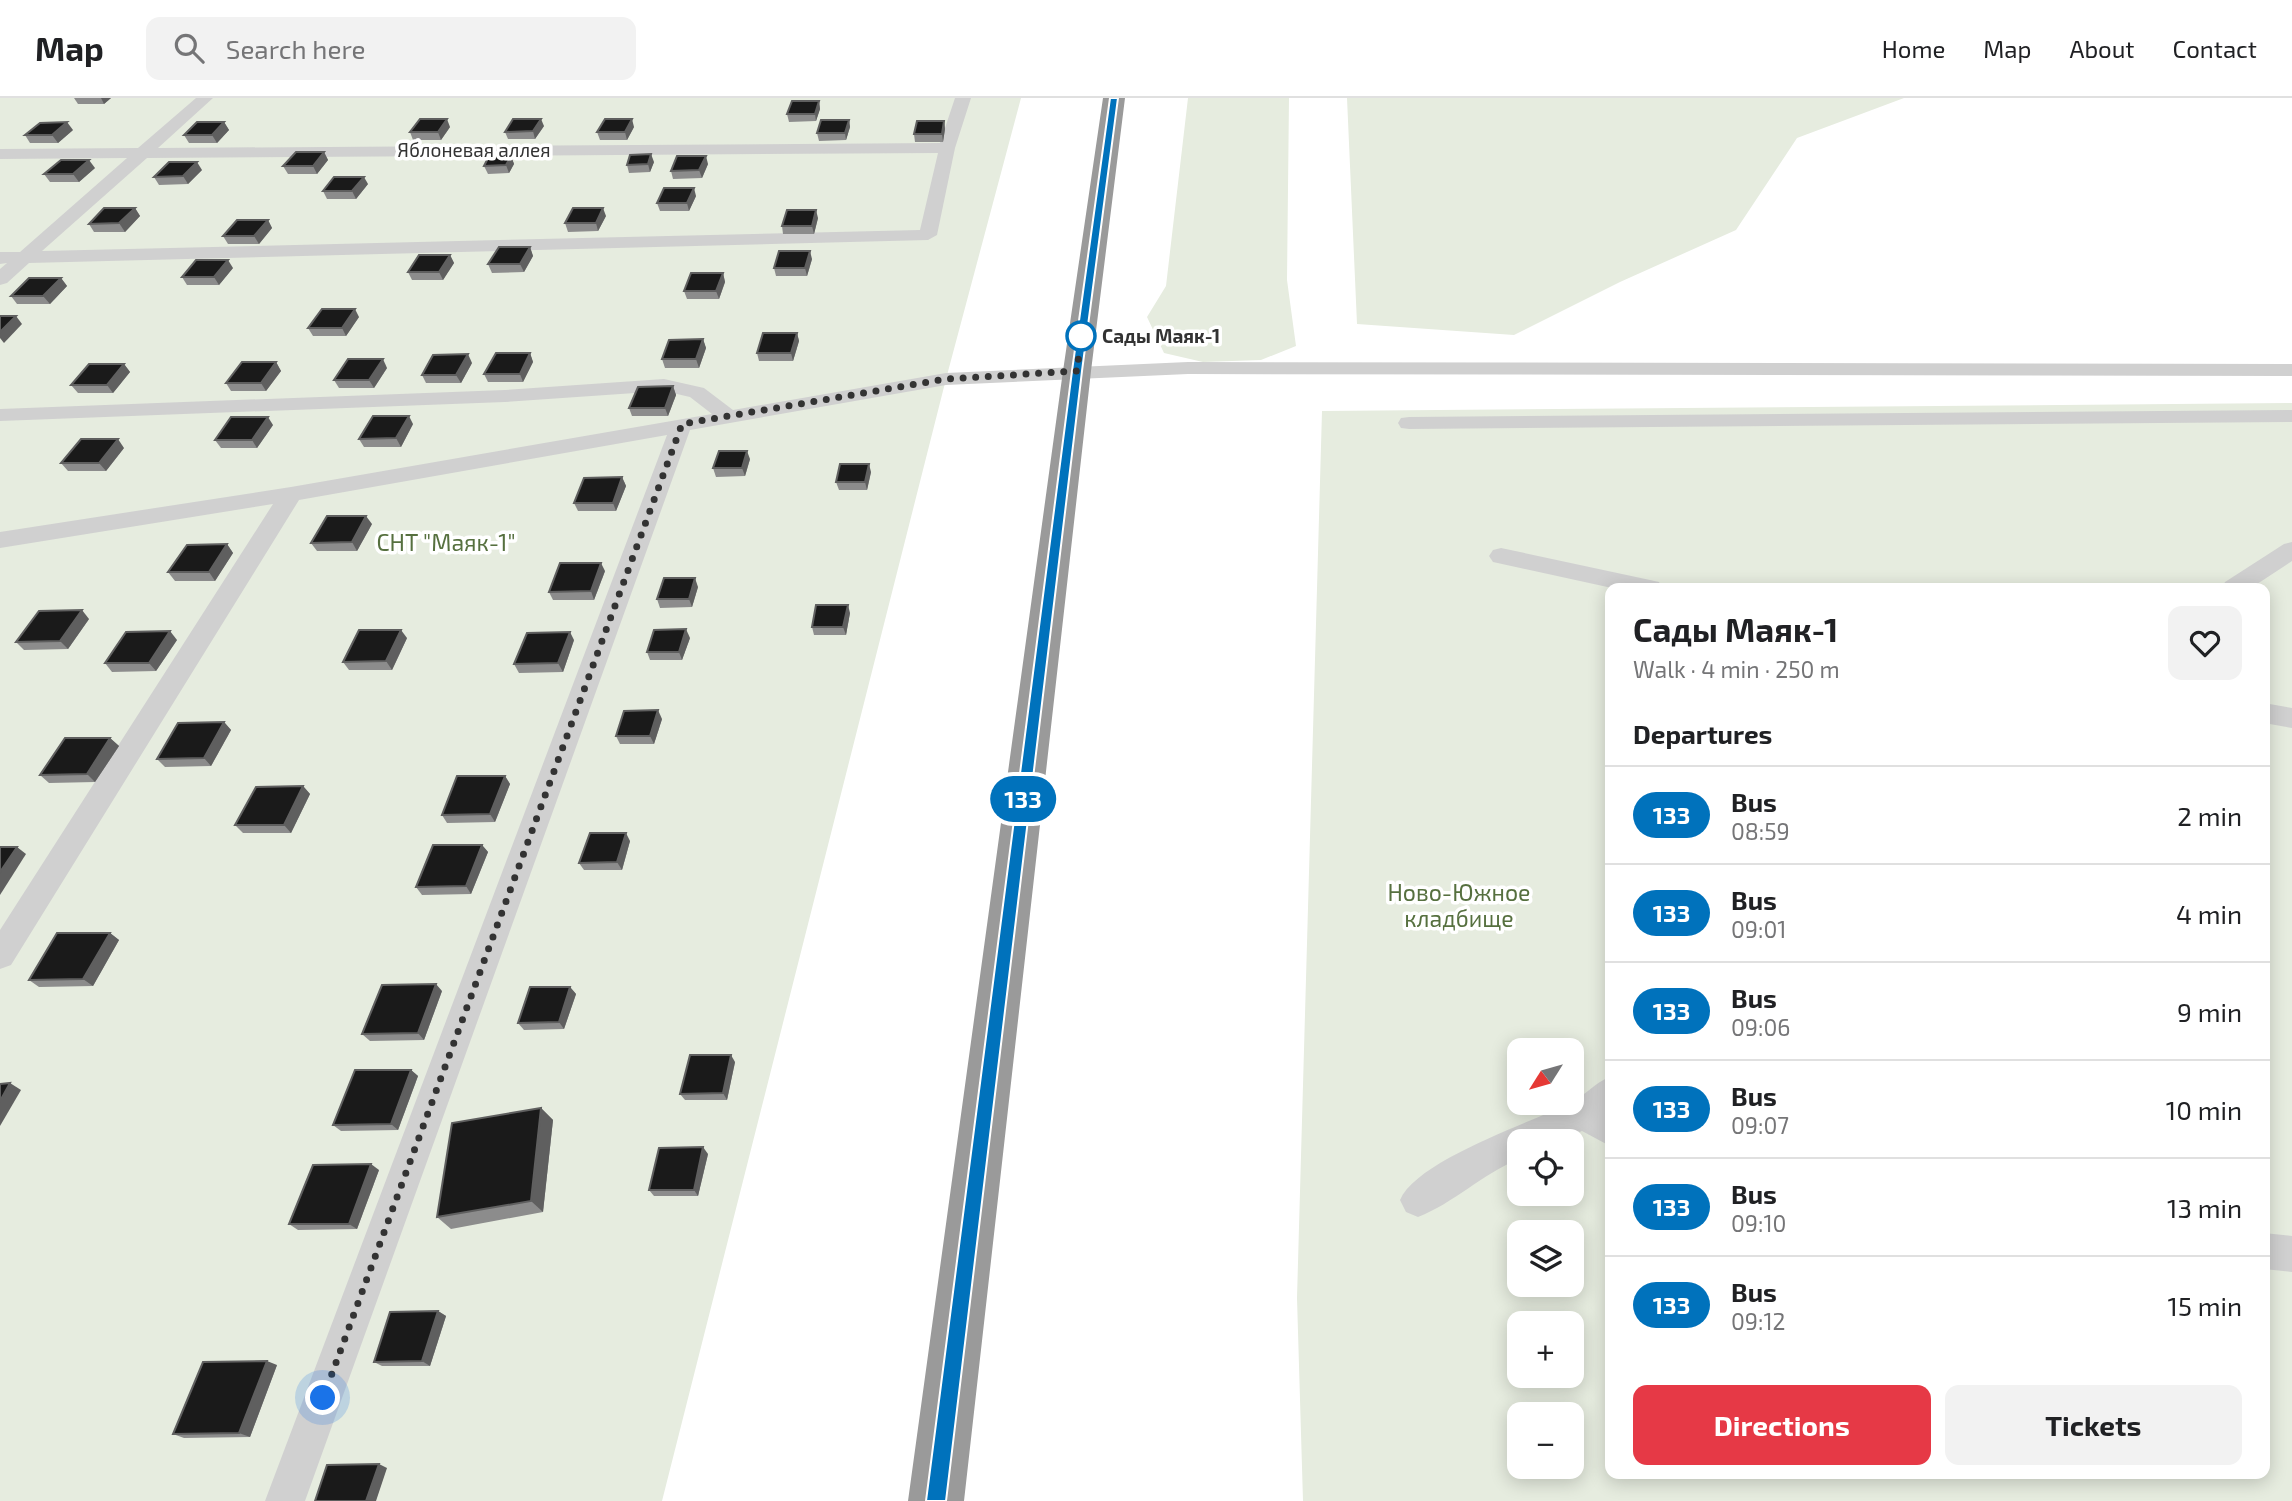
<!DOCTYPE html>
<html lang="en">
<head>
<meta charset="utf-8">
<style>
  :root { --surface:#fff; --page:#f2f2f2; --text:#202124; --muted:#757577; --line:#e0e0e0; --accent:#e63946 }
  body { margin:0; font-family:"Exo 2",sans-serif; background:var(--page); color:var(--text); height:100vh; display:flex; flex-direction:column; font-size:26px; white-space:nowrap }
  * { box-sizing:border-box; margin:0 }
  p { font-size:23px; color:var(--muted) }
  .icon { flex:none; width:38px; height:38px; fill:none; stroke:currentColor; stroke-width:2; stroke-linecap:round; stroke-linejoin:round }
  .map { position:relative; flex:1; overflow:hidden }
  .side { position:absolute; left:1605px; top:485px; width:665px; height:896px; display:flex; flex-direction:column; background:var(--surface); border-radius:14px; box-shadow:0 4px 18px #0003 }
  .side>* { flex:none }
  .badge { padding:0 14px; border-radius:23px; font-size:24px; line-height:46px }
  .needle { width:46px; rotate:233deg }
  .buttons { position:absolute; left:1507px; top:940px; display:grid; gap:14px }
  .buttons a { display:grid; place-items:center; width:77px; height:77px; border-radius:14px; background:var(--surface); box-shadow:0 4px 18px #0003; font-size:35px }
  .you { position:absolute; width:35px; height:35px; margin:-18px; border:5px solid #fff; border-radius:50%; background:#1a73e8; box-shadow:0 0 0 10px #1a73e833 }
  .map>.badge { position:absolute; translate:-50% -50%; box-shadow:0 0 0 4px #fff }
  h2 { padding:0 28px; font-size:26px; line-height:63px }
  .round { display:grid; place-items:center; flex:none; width:74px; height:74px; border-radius:14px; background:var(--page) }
  .head { display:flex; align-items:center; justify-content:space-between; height:119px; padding:0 28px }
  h1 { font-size:33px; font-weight:700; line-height:52px }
  .cta { display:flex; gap:14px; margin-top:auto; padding:14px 28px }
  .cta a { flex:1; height:80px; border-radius:14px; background:var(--accent); color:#fff; font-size:28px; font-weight:700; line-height:80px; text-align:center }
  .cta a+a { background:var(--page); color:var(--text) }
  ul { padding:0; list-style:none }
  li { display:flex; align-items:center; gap:21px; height:98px; padding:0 28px; border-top:2px solid var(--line) }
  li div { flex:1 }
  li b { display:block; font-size:26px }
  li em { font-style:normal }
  li .badge { min-width:77px; font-weight:700; text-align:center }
  header { display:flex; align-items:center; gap:42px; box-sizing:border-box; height:98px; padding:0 35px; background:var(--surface); border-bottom:2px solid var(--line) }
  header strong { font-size:33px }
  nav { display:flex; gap:38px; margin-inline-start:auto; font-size:24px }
  .search { width:490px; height:63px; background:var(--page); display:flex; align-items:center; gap:18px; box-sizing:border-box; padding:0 24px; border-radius:14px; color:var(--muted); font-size:26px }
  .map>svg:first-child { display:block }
  .green { fill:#e6ecdf; fill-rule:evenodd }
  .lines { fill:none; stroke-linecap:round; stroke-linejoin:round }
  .lane { fill:#d0d0d0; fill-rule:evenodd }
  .highway { fill:#9a9a9a; fill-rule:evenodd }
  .wall { fill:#8c8c8c }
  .shaded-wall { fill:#5f5f5f }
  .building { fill:#1a1a1a; stroke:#5f5f5f; stroke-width:2 }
  .line { fill:#0072bc; stroke:#fff; stroke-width:2 }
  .walk { stroke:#333; stroke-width:7; stroke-dasharray:0 12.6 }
  .stop-dot { fill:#fff; stroke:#0072bc; stroke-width:3.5 }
  .labels { text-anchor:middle; stroke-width:7; stroke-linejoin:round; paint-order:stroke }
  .far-street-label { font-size:19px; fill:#333; stroke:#fff }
  .far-stop-label { font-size:19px; font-weight:bold; fill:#333; stroke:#fff; text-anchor:start }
  .park-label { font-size:23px; fill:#56703f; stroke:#fff }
</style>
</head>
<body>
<header>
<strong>Map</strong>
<div class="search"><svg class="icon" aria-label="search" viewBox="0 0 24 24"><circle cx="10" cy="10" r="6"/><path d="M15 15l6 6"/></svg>Search here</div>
<nav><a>Home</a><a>Map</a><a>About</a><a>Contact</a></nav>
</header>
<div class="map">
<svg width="2292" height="1403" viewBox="0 0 2292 1403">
  <rect width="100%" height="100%" fill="#fff"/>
  <g class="green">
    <path d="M0 0H1021L946 281 662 1403H0Z"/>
    <path d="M1188 0H1289L1287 182 1296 248 1261 262 1203 264 1164 255 1147 219 1166 188Z"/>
    <path d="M1347 0H1904L1797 40 1736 132 1620 184 1514 237 1357 226Z"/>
    <path d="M2292 305V1403H1303L1297 1200 1322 313ZM1610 490H2264V1376H1610ZM1519 952H1572V1004H1519ZM1519 1043H1572V1096H1519ZM1519 1134H1572V1186H1519ZM1519 1225H1572V1278H1519ZM1519 1316H1572V1368H1519Z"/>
  </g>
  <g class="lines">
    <g class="lane">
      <path d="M196 0H213L158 50 940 45 955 0H971L955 50 937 137 928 142 29 165 7 185 0 187V171L7 165 0 166V154H20L127 60 0 61V51L138 50ZM938 55 920 132 42 153 147 60Z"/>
      <path d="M1188 264 2292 266V278L1188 276 946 287 690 332 305 1403H265L667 337 299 402 11 867 0 871V832L273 406 0 450V434L291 389 712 316 690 299 664 293 505 304 0 323V311L505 292 664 281 704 290 733 312 946 275Z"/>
      <path d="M2292 312V324L1409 331 1401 330 1398 325 1401 320 1409 319Z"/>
      <path d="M2292 444V463L2251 490H2222L2225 484 2284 446Z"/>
      <path d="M1501 450 1650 482 1659 484 1662 490H1612L1493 464 1489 458 1493 452Z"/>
      <path d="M2264 605 2292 610V630L2264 625Z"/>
      <path d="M1610 979V1048L1582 1033 1558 1043H1519V1061C1482 1076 1454 1105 1418 1119L1406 1114 1400 1102C1417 1062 1530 1025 1570 1005 1585 998 1594 985 1610 979Z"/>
      <path d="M2264 1135 2292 1138V1174L2264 1171Z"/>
    </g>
    <path class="highway" d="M1103 0H1125L1091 273 964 1403H908L1063 273Z"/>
  </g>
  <g class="wall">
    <path d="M74 0H111L104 6H78Z"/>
    <path d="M819 3 820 11 816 23 789 24 787 16Z"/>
    <path d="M849 22 850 29 846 42 819 43 817 35Z"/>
    <path d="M944 23 945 31 943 44H915L914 36Z"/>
    <path d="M224 24 229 32 217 45H189L184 37Z"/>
    <path d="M544 28 535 41H508L505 34Z"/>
    <path d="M450 29 441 42H413L410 34Z"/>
    <path d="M634 29 627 42H600L597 34Z"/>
    <path d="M73 32 58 45H30L25 37Z"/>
    <path d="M324 54 328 62 317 76H288L283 68Z"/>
    <path d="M511 58 514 66 509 75 488 76 484 68Z"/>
    <path d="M654 64 650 74 629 75 627 67Z"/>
    <path d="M708 66 702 80 673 81 671 73Z"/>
    <path d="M95 70 79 84H50L44 76Z"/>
    <path d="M202 72 188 86 159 87 154 79Z"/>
    <path d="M368 86 356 101H327L323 93Z"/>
    <path d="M696 98 689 113H660L657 105Z"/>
    <path d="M135 110 140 118 125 134H94L89 126Z"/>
    <path d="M606 118 598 133 568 134 565 125Z"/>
    <path d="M818 120 814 136H783L782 128Z"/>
    <path d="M268 122 272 130 259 146H228L223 138Z"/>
    <path d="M530 149 533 158 524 174 492 175 488 166Z"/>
    <path d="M450 157 454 165 443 182H412L408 174Z"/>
    <path d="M812 161 807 178H776L774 170Z"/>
    <path d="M233 170 219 187H187L182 179Z"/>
    <path d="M723 175 725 184 719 201H687L684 193Z"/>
    <path d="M61 180 67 188 50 206H17L11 198Z"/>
    <path d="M359 219 346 238H313L308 230Z"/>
    <path d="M797 235 799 243 793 263H759L757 255Z"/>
    <path d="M703 241 706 250 699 270H665L662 261Z"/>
    <path d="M530 255 533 264 523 284H488L484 276Z"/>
    <path d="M276 264 281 273 266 293H231L226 285Z"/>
    <path d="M472 265 461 285H426L422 277Z"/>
    <path d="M124 266 130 274 113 295H78L71 287Z"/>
    <path d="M387 270 374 290H339L334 282Z"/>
    <path d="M673 288 676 297 668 318H632L629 310Z"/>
    <path d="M413 326 401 349H364L359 341Z"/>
    <path d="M273 327 257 350H221L215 342Z"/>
    <path d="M124 350 106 373H68L61 365Z"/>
    <path d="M750 361 745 378 716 379 713 370Z"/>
    <path d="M871 374 867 392H839L836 384Z"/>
    <path d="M622 379 626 388 616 413H578L574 405Z"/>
    <path d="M372 426 357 453H317L311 445Z"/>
    <path d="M227 446 233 455 215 483H175L168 474Z"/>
    <path d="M605 473 594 502H553L549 494Z"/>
    <path d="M698 489 692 509 660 510 657 501Z"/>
    <path d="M850 515 846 537H814L812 529Z"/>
    <path d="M89 521 68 551 24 552 16 544Z"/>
    <path d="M407 540 392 572H349L343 564Z"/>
    <path d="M690 540 682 562H650L647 554Z"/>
    <path d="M177 542 156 573 112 574 105 565Z"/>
    <path d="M574 542 563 574 519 575 514 566Z"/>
    <path d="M662 621 654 646H620L616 638Z"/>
    <path d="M224 624 231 632 211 668 165 669 157 661Z"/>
    <path d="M110 640 119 648 95 684 49 685 40 677Z"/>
    <path d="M505 678 510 686 495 724 447 725 442 717Z"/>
    <path d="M303 688 310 696 291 735H243L235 727Z"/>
    <path d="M630 743 622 772H584L579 765Z"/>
    <path d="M482 747 488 754 471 796 422 797 416 789Z"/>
    <path d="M110 835 119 842 93 888 39 889 29 882Z"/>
    <path d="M570 889 576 896 564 931 524 932 518 925Z"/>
    <path d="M442 893 424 942 370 943 362 936Z"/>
    <path d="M735 964 727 1002H685L680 996Z"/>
    <path d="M411 972 418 978 398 1032 341 1033 333 1027Z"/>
    <path d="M541 1010 553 1022 543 1114 451 1131 437 1119Z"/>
    <path d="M708 1056 698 1098H654L649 1092Z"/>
    <path d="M379 1072 357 1131 298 1132 289 1126Z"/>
    <path d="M438 1213 446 1218 430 1268H382L374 1264Z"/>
    <path d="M277 1267 250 1339 184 1340 173 1336Z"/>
  </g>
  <g class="shaded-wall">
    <path d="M101 0H111L104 6Z"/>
    <path d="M819 3 820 11 816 23 815 16Z"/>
    <path d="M447 21 450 29 441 42 438 34Z"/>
    <path d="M541 21 544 28 535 41 533 33Z"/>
    <path d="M632 21 634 29 627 42 625 34Z"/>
    <path d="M849 22 850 29 846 42 845 35Z"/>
    <path d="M944 23 945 31 943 44 942 36Z"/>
    <path d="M67 24 73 32 58 45 52 37Z"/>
    <path d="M224 24 229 32 217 45 212 37Z"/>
    <path d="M324 54 328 62 317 76 313 68Z"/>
    <path d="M651 56 654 64 650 74 648 66Z"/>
    <path d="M511 58 514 66 509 75 506 67Z"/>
    <path d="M706 58 708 66 702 80 699 72Z"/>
    <path d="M89 62 95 70 79 84 73 76Z"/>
    <path d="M197 64 202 72 188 86 183 78Z"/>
    <path d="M364 79 368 86 356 101 352 93Z"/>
    <path d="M694 90 696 98 689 113 687 105Z"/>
    <path d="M135 110 140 118 125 134 119 125Z"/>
    <path d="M603 110 606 118 598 133 596 125Z"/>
    <path d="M816 112 818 120 814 136 812 128Z"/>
    <path d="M268 122 272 130 259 146 254 138Z"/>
    <path d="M530 149 533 158 524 174 520 166Z"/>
    <path d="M810 153 812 161 807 178 805 170Z"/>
    <path d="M450 157 454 165 443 182 439 174Z"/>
    <path d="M228 162 233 170 219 187 214 179Z"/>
    <path d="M723 175 725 184 719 201 716 193Z"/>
    <path d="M61 180 67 188 50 206 43 198Z"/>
    <path d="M355 211 359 219 346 238 342 230Z"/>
    <path d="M16 218 22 226 4 245 0 240V234Z"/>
    <path d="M797 235 799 243 793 263 791 255Z"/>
    <path d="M703 241 706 250 699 270 696 261Z"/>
    <path d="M530 255 533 264 523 284 520 276Z"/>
    <path d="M468 256 472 265 461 285 456 277Z"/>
    <path d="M383 261 387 270 374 290 369 282Z"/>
    <path d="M276 264 281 273 266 293 261 285Z"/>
    <path d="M124 266 130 274 113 295 107 287Z"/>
    <path d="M673 288 676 297 668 318 665 310Z"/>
    <path d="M409 318 413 326 401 349 396 340Z"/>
    <path d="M268 319 273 327 257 350 252 342Z"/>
    <path d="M118 341 124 350 106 373 99 365Z"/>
    <path d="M747 353 750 361 745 378 742 370Z"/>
    <path d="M869 366 871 374 867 392 865 384Z"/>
    <path d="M622 379 626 388 616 413 613 405Z"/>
    <path d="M366 418 372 426 357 453 352 444Z"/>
    <path d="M227 446 233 455 215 483 209 474Z"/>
    <path d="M601 465 605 473 594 502 591 493Z"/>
    <path d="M695 480 698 489 692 509 689 501Z"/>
    <path d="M848 507 850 515 846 537 843 529Z"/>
    <path d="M82 512 89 521 68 551 60 543Z"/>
    <path d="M686 531 690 540 682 562 679 554Z"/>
    <path d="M401 532 407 540 392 572 386 563Z"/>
    <path d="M170 533 177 542 156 573 149 565Z"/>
    <path d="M570 534 574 542 563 574 558 565Z"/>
    <path d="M658 612 662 621 654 646 650 638Z"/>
    <path d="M224 624 231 632 211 668 204 660Z"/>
    <path d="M110 640 119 648 95 684 87 676Z"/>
    <path d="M505 678 510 686 495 724 490 716Z"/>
    <path d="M303 688 310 696 291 735 284 727Z"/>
    <path d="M626 735 630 743 622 772 617 764Z"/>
    <path d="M482 747 488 754 471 796 466 788Z"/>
    <path d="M17 749 26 756 0 797V774Z"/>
    <path d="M110 835 119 842 93 888 83 881Z"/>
    <path d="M436 886 442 893 424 942 418 935Z"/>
    <path d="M570 889 576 896 564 931 559 924Z"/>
    <path d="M731 957 735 964 727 1002 723 995Z"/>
    <path d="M411 972 418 978 398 1032 391 1026Z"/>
    <path d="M10 985 21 992 0 1028V1003Z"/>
    <path d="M541 1010 553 1022 543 1114 531 1103Z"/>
    <path d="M703 1049 708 1056 698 1098 694 1092Z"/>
    <path d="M371 1066 379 1072 357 1131 349 1126Z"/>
    <path d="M438 1213 446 1218 430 1268 422 1263Z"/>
    <path d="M267 1263 277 1267 250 1339 239 1335Z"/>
    <path d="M379 1366 387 1370 376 1403H366Z"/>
  </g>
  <g class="building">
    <path d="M792 3H819L815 16H787Z"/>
    <path d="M420 21H447L438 34H410Z"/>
    <path d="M513 21H541L533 33 505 34Z"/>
    <path d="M605 21H632L625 34H597Z"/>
    <path d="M821 22H849L845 35H817Z"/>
    <path d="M917 23H944L942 36H914Z"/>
    <path d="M67 24 52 37H25L40 25Z"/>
    <path d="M197 24H224L212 37H184Z"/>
    <path d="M296 54H324L313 68H283Z"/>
    <path d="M651 56 648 66 627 67 630 57Z"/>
    <path d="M489 58H511L506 67 484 68Z"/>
    <path d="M677 58H706L699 72 671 73Z"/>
    <path d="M61 62H89L73 76H44Z"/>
    <path d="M169 64H197L183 78 154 79Z"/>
    <path d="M334 79H364L352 93H323Z"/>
    <path d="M664 90H694L687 105H657Z"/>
    <path d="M104 110H135L119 125 89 126Z"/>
    <path d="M573 110H603L596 125H565Z"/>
    <path d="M787 112H816L812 128H782Z"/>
    <path d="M237 122H268L254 138H223Z"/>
    <path d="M499 149H530L520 166H488Z"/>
    <path d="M779 153H810L805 170H774Z"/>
    <path d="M419 157H450L439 174H408Z"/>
    <path d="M196 162H228L214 179H182Z"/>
    <path d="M691 175H723L716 193H684Z"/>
    <path d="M29 180H61L43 198H11Z"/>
    <path d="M322 211H355L342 230H308Z"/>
    <path d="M0 218H16L0 234Z"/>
    <path d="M763 235H797L791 255H757Z"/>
    <path d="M703 241 696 261H662L669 242Z"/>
    <path d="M496 255H530L520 276H484Z"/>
    <path d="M468 256 456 277H422L433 257Z"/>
    <path d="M348 261H383L369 282H334Z"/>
    <path d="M242 264H276L261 285H226Z"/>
    <path d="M89 266H124L107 287H71Z"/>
    <path d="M673 288 665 310H629L638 289Z"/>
    <path d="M373 318H409L396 340 359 341Z"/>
    <path d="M231 319H268L252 342H215Z"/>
    <path d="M81 341H118L99 365H61Z"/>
    <path d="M719 353H747L742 370H713Z"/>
    <path d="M840 366H869L865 384H836Z"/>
    <path d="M622 379 613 405H574L584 380Z"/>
    <path d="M327 418H366L352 444 311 445Z"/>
    <path d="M227 446 209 474H168L187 447Z"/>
    <path d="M560 465H601L591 493 549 494Z"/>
    <path d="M664 480H695L689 501H657Z"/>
    <path d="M816 507H848L843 529H812Z"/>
    <path d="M82 512 60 543 16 544 39 513Z"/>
    <path d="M686 531 679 554H647L654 532Z"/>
    <path d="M359 532H401L386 563 343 564Z"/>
    <path d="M170 533 149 565H105L126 534Z"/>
    <path d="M570 534 558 565 514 566 527 535Z"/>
    <path d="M658 612 650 638H616L624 613Z"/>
    <path d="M224 624 204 660 157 661 178 625Z"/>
    <path d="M65 640H110L87 676 40 677Z"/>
    <path d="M457 678H505L490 716 442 717Z"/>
    <path d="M303 688 284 727H235L256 689Z"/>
    <path d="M590 735H626L617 764 579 765Z"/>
    <path d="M433 747H482L466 788 416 789Z"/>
    <path d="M0 749H17L0 774Z"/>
    <path d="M57 835H110L83 881 29 882Z"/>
    <path d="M436 886 418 935 362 936 382 887Z"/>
    <path d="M530 889H570L559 924 518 925Z"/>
    <path d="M690 957H731L723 995 680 996Z"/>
    <path d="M355 972H411L391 1026 333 1027Z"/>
    <path d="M10 985 0 1003V986Z"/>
    <path d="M541 1010 531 1103 437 1119 452 1025Z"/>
    <path d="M703 1049 694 1092H649L659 1050Z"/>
    <path d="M371 1066 349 1126H289L313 1067Z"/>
    <path d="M438 1213 422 1263 374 1264 390 1214Z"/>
    <path d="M267 1263 239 1335 173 1336 203 1264Z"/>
    <path d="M379 1366 366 1403H315L327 1367Z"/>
  </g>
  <path class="line" d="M1110 0H1118L1082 273 946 1403H926L1072 273Z"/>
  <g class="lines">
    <path class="walk" d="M323 1300 682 326 946 281 1077 273 1081 238"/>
  </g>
  <circle class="stop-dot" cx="1081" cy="238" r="14"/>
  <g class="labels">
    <g class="far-street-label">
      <text x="474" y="59">Яблоневая аллея</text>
    </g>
    <g class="far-stop-label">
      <text x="1102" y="245">Сады Маяк-1</text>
    </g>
    <g class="park-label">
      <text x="446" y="453">СНТ "Маяк-1"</text>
      <text x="1459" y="803">Ново-Южное<tspan x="1459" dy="26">кладбище</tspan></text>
    </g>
  </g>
</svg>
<div class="buttons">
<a><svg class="needle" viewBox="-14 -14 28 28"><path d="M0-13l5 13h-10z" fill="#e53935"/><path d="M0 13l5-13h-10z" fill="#757577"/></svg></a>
<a><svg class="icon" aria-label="locate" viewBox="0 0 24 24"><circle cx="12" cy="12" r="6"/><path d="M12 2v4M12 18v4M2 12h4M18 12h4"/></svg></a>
<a><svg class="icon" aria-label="layers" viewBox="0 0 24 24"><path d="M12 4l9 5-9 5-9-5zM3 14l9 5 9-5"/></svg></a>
<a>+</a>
<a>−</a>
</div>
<div class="you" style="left:323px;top:1300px"></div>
<b class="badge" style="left:1023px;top:701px;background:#0072bc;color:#fff">133</b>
<section class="side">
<div class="head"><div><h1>Сады Маяк-1</h1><p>Walk · 4 min · 250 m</p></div><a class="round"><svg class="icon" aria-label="heart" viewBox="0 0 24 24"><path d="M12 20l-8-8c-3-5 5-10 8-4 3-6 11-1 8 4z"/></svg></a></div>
<h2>Departures</h2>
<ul>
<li><span class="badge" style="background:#0072bc;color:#fff">133</span><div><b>Bus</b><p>08:59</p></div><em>2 min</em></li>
<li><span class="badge" style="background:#0072bc;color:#fff">133</span><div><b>Bus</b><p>09:01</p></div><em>4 min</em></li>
<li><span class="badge" style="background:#0072bc;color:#fff">133</span><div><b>Bus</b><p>09:06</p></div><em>9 min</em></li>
<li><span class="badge" style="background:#0072bc;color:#fff">133</span><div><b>Bus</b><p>09:07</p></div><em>10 min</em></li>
<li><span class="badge" style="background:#0072bc;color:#fff">133</span><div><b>Bus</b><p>09:10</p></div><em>13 min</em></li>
<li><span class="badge" style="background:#0072bc;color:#fff">133</span><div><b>Bus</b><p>09:12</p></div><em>15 min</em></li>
</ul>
<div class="cta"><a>Directions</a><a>Tickets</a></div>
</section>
</div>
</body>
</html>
